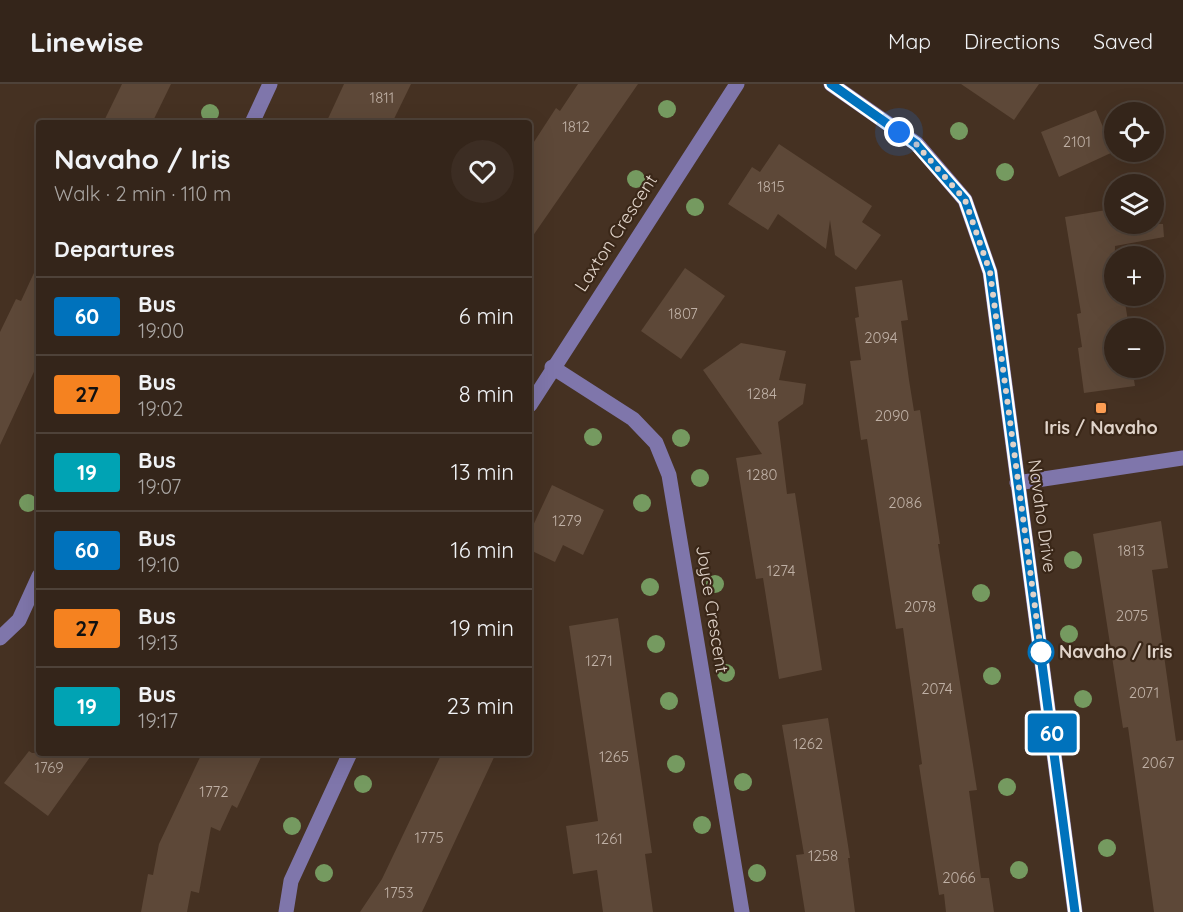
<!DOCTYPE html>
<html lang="en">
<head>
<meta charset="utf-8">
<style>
  :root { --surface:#34251a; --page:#3c2d23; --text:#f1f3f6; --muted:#a9a5a2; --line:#4e4239 }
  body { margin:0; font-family:Quicksand,sans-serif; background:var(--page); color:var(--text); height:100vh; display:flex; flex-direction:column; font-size:22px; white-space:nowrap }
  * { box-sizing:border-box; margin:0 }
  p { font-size:20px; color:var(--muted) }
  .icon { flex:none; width:33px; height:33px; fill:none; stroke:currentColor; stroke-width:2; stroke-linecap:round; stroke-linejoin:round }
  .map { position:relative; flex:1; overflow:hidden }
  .panel { position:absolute; left:36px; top:36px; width:496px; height:636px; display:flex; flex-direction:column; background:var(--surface); border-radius:6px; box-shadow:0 6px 24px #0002,0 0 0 2px var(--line) }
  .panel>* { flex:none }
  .badge { padding:0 12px; border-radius:4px; font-size:21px; line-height:39px }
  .fabs { position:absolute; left:1104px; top:18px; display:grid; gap:12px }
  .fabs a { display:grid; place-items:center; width:60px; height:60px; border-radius:50%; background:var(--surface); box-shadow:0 6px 24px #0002,0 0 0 2px var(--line); font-size:30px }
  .you { position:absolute; width:30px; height:30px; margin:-15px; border:4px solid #fff; border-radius:50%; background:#1a73e8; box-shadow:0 0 0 9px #1a73e833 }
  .map>.badge { position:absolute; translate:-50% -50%; box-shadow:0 0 0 3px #fff }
  h2 { padding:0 18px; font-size:22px; line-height:54px }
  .round { display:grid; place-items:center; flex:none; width:63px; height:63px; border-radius:32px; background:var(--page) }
  .headline { display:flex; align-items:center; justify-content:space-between; height:102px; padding:0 18px }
  h1 { font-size:28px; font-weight:700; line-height:45px }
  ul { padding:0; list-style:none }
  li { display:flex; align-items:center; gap:18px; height:78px; padding:0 18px; border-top:2px solid var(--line) }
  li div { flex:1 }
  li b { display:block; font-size:22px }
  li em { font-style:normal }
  li .badge { min-width:66px; font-weight:700; text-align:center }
  header { display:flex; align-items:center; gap:36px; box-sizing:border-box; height:84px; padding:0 30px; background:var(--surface); border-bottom:2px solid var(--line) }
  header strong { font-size:28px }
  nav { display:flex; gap:33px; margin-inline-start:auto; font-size:21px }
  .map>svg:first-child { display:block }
  .building { fill:#5d4838 }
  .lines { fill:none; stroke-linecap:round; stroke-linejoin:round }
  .minor { stroke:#7f76ab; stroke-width:15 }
  .tree { fill:#759a60 }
  .line-casing { stroke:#fff; stroke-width:14 }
  .line { stroke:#0072bc; stroke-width:9 }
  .walk { stroke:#e0d3c9; stroke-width:6; stroke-dasharray:0 10.8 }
  .poi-dot { fill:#fc9d53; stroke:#3a2718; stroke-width:2 }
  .stop-dot { fill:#fff; stroke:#0072bc; stroke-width:3 }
  .labels { text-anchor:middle; stroke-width:4.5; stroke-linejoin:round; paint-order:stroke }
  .number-label { font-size:15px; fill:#bfb0a5 }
  .street-label { font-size:18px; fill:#e0d3c9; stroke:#3a2718 }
  .poi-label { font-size:18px; font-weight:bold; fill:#e0d3c9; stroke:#3a2718 }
  .stop-label { font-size:18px; font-weight:bold; fill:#e0d3c9; stroke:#3a2718; text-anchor:start }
</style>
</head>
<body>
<header>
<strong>Linewise</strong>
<nav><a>Map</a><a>Directions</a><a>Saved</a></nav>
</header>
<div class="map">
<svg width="1183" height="828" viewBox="0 0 1183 828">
  <rect width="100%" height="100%" fill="#453122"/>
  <g class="building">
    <path d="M122 0H171L152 39H103Z"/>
    <path d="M344 0H411L392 39H326Z"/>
    <path d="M578 0H638L530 156V64L556 24 560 27Z"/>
    <path d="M961 0H1039L1014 36Z"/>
    <path d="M1096 26 1113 68 1059 93 1041 48Z"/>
    <path d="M779 60 872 122 862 138 881 151 856 186 835 171 830 136 826 165 778 130 768 146 728 120 752 83 760 88Z"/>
    <path d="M1112 125 1114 140H1163L1164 153 1115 162 1114 212H1124L1129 244H1114V284H1132L1135 302 1084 309 1078 264 1082 263 1077 230 1081 229 1065 133Z"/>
    <path d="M39 178V277L0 361V248L16 215 21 217Z"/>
    <path d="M685 184 725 212 681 275 641 247Z"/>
    <path d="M902 196 908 236 901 237 909 296 914 327 920 326 940 460H938L977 706 969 707 981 794H989L994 828H946L944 810 939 811 919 681 922 680 903 544 896 545 867 355 861 356 850 277 861 276 855 234 859 233 855 203Z"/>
    <path d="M741 259 786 267 779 296 806 300 803 320 778 338 787 410 795 409 822 586 779 595 763 494 756 495 736 374 762 370 703 286Z"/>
    <path d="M552 401 604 426 583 471 563 461 555 478 530 466V448Z"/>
    <path d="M1161 437 1168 484 1152 486 1176 657 1183 656V828H1154L1128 643 1123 644 1093 450Z"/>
    <path d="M618 534 652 769 645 770 653 828H603L597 786 573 790 566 742 598 737 569 542Z"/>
    <path d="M828 634 850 774H848L855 828H805L796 771 804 770 782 641Z"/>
    <path d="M29 667 32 669H93L48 732 4 699Z"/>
    <path d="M202 669H263L237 724 232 721 220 747 211 743 199 809 191 807 187 828H141L148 790 153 791 159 760Z"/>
    <path d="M442 669H496L422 828H360L382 795Z"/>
  </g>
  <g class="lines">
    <g class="minor">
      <path d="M831 0 917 60 965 116 990 188 1075 828"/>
      <path d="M252 39 270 0"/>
      <path d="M552 283 633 335 656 359 669 391 742 828"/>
      <path d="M530 321 737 0"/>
      <path d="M1017 399 1183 374"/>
      <path d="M0 554 19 536 39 492"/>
      <path d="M286 828 291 797 350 669"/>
    </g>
  </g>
  <g class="tree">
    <circle cx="667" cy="25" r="9"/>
    <circle cx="210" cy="29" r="9"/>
    <circle cx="959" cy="47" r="9"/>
    <circle cx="1005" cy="88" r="9"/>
    <circle cx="636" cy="95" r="9"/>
    <circle cx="695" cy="123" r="9"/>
    <circle cx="593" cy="353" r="9"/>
    <circle cx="681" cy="354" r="9"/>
    <circle cx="700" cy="394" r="9"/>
    <circle cx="28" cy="419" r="9"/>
    <circle cx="642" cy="419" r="9"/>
    <circle cx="1073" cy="476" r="9"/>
    <circle cx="715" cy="500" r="9"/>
    <circle cx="650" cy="503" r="9"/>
    <circle cx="981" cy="509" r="9"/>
    <circle cx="1069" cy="550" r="9"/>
    <circle cx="656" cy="560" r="9"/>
    <circle cx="726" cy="589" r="9"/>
    <circle cx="992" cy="592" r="9"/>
    <circle cx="1083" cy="615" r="9"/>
    <circle cx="669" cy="617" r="9"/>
    <circle cx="676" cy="680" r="9"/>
    <circle cx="743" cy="698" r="9"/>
    <circle cx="363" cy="700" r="9"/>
    <circle cx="1007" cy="703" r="9"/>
    <circle cx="702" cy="741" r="9"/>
    <circle cx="292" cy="742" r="9"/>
    <circle cx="1107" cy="764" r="9"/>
    <circle cx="1019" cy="786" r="9"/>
    <circle cx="324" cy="789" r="9"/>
    <circle cx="757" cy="789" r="9"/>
  </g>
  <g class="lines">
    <g class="line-casing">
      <path id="line" d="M831 0 916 60 965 116 990 188 1075 828"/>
    </g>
    <use href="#line" class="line"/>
    <path class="walk" d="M899 48 916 60 965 116 990 188 1041 568"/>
  </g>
  <rect class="poi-dot" x="1095" y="318" width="12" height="12" rx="3"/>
  <circle class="stop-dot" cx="1041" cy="568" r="12"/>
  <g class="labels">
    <g class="number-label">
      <text x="382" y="19">1811</text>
      <text x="576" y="48">1812</text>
      <text x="1077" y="63">2101</text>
      <text x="771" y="108">1815</text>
      <text x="683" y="235">1807</text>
      <text x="881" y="259">2094</text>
      <text x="762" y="315">1284</text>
      <text x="892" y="337">2090</text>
      <text x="762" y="396">1280</text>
      <text x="905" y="424">2086</text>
      <text x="567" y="442">1279</text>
      <text x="1131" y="472">1813</text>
      <text x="781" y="492">1274</text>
      <text x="920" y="528">2078</text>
      <text x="1132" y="537">2075</text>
      <text x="599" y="582">1271</text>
      <text x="937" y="610">2074</text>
      <text x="1144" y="614">2071</text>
      <text x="808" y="665">1262</text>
      <text x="614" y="678">1265</text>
      <text x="1158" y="684">2067</text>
      <text x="49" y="689">1769</text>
      <text x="214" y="713">1772</text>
      <text x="429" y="759">1775</text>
      <text x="609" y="760">1261</text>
      <text x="823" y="777">1258</text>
      <text x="959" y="799">2066</text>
      <text x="399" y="814">1753</text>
    </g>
    <g class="street-label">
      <text transform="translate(616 149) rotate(-57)" y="6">Laxton Crescent</text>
      <text transform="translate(1042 432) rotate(82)" y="6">Navaho Drive</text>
      <text transform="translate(712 525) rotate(81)" y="6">Joyce Crescent</text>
    </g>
    <g class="poi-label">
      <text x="1101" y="350">Iris / Navaho</text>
    </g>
    <g class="stop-label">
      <text x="1059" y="574">Navaho / Iris</text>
    </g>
  </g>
</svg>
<div class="fabs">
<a><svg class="icon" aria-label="locate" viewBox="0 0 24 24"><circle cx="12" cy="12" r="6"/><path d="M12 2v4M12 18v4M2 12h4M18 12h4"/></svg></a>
<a><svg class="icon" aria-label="layers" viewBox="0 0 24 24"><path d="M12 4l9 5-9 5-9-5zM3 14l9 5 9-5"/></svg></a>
<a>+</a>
<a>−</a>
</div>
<div class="you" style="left:899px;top:48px"></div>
<b class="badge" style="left:1052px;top:649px;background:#0072bc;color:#fff">60</b>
<section class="panel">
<div class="headline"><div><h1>Navaho / Iris</h1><p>Walk · 2 min · 110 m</p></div><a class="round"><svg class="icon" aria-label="heart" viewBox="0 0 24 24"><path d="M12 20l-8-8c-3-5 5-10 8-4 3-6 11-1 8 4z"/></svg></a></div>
<h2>Departures</h2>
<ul>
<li><span class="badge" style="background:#0072bc;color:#fff">60</span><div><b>Bus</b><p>19:00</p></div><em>6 min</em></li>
<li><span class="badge" style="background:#f58220;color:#111">27</span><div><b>Bus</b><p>19:02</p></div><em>8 min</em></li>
<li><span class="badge" style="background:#00a3b4;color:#fff">19</span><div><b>Bus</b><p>19:07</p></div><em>13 min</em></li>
<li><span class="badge" style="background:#0072bc;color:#fff">60</span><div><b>Bus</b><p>19:10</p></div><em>16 min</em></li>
<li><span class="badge" style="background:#f58220;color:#111">27</span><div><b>Bus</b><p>19:13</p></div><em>19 min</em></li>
<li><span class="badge" style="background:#00a3b4;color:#fff">19</span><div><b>Bus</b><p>19:17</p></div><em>23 min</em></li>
</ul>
</section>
</div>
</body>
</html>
